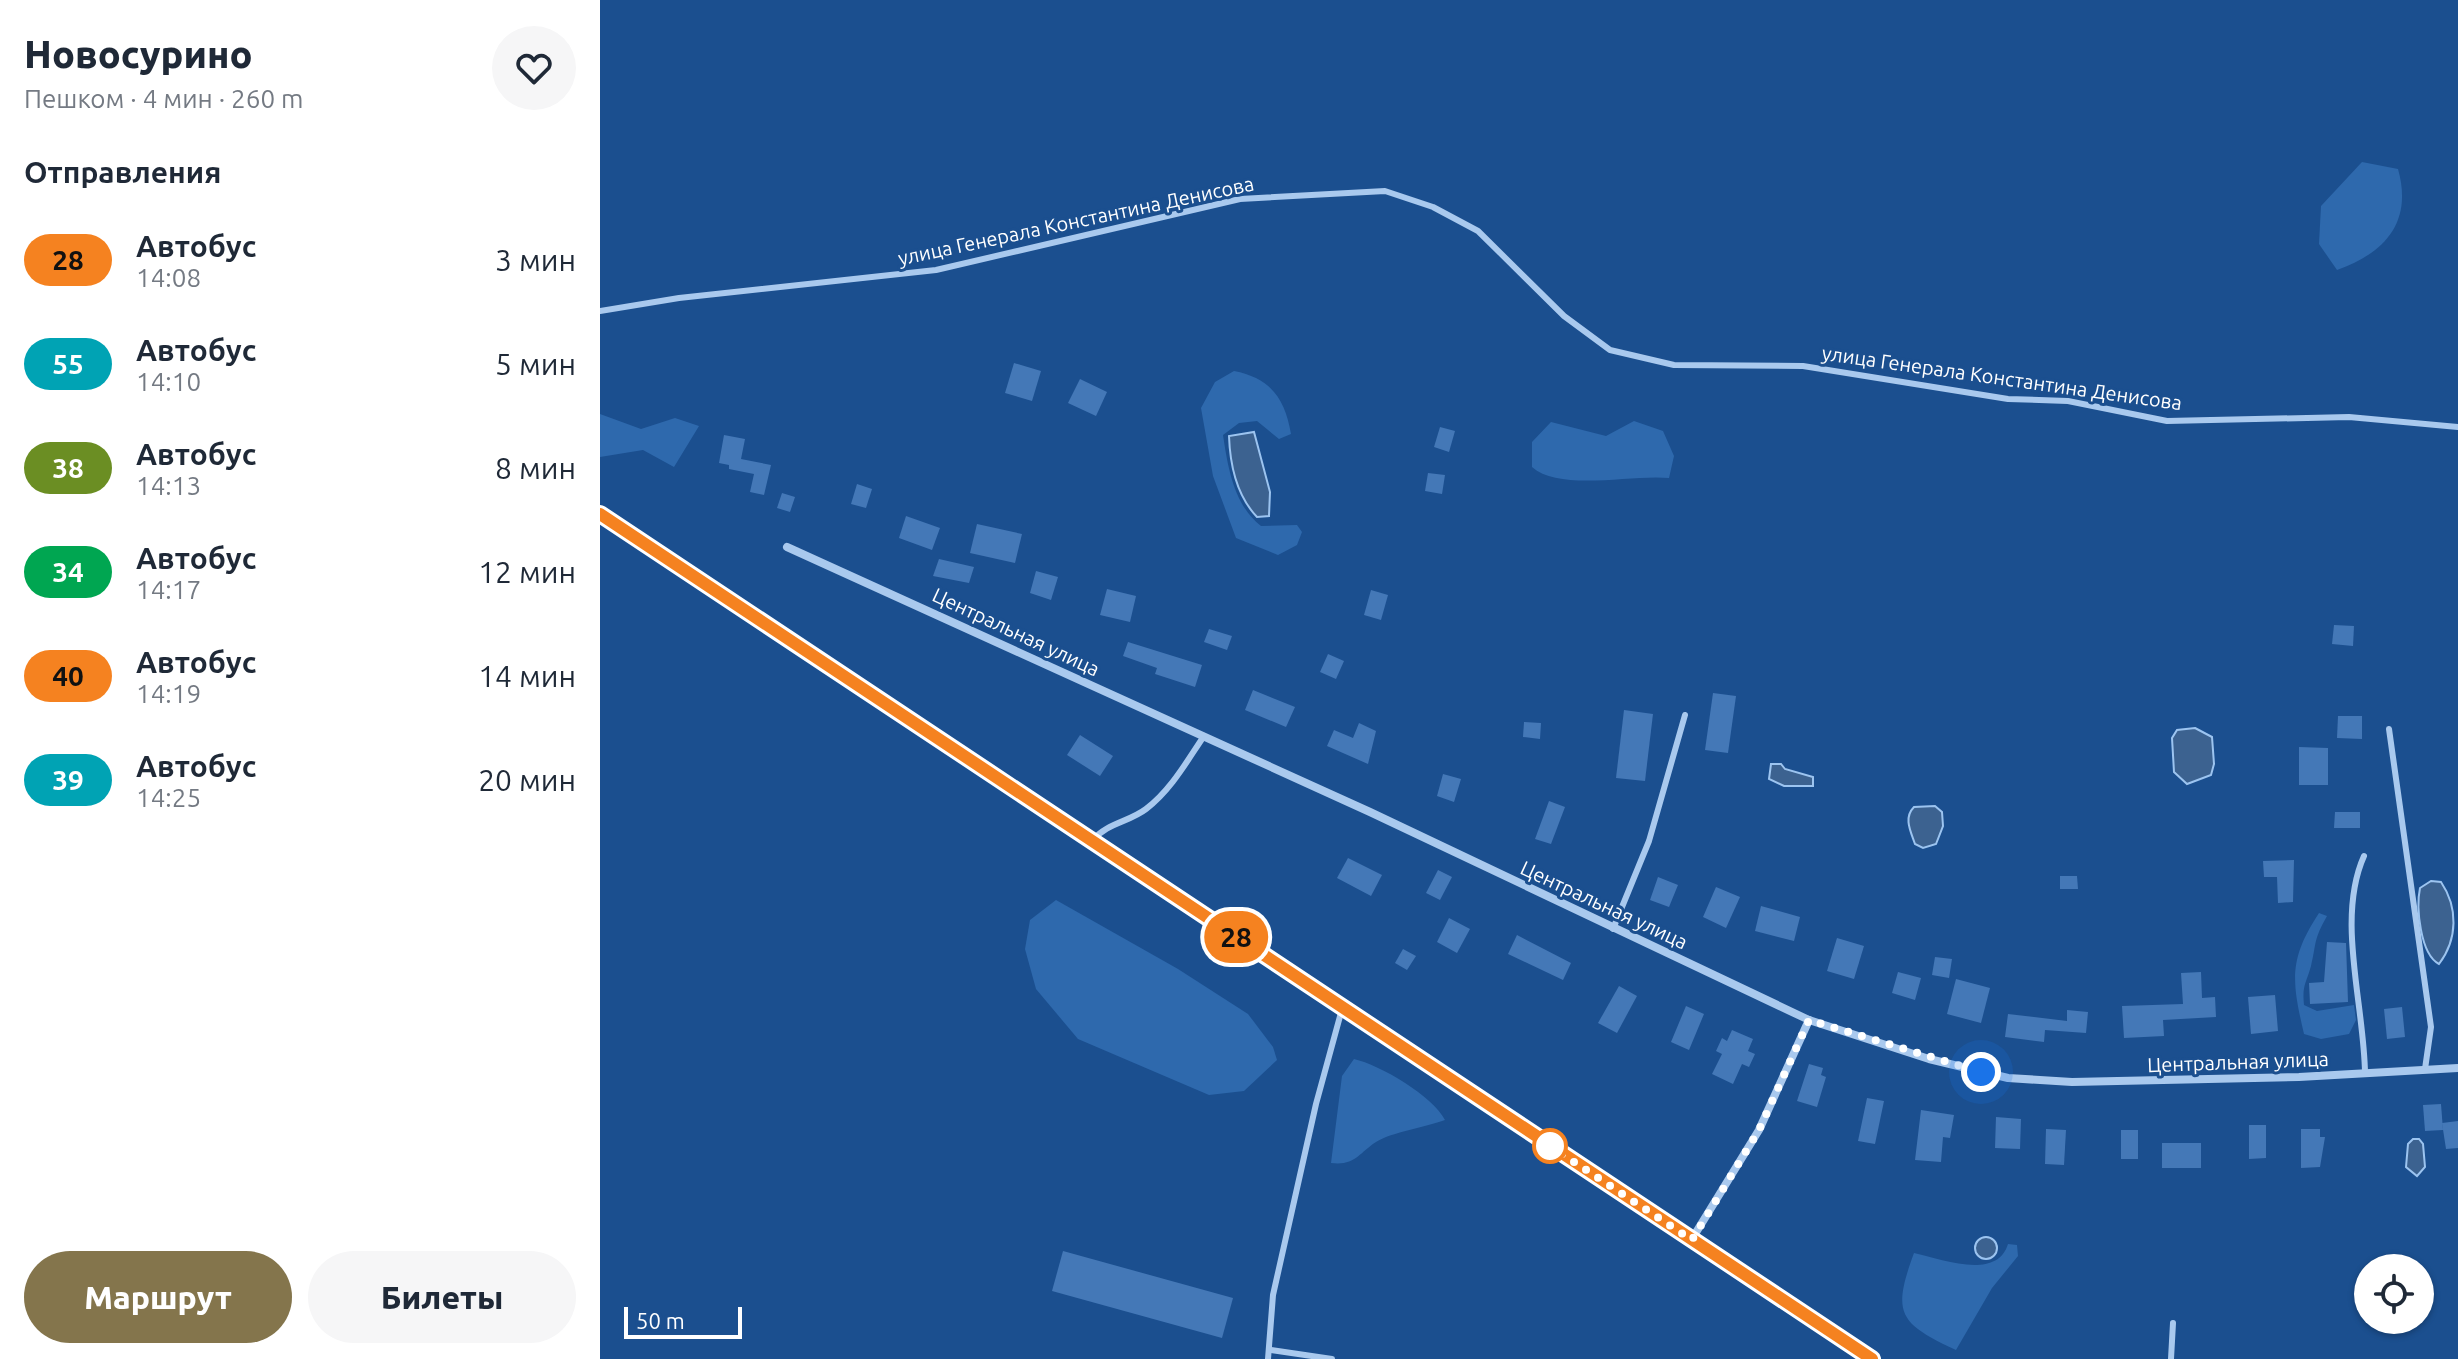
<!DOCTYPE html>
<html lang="ru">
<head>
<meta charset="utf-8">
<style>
  :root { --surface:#fff; --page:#f6f6f7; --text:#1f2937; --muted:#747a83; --accent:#84754c }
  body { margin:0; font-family:Ubuntu,sans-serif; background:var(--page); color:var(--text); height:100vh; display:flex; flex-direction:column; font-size:30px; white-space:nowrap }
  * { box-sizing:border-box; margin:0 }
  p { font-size:26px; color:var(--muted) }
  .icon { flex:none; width:44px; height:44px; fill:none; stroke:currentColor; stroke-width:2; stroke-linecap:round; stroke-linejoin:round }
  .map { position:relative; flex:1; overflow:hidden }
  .panel { display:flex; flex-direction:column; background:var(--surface); width:600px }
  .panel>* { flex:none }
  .badge { padding:0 16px; border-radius:26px; font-size:28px; line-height:52px }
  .fabs { position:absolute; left:1754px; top:1254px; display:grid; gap:16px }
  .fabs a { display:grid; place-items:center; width:80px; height:80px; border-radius:50%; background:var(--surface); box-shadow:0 2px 6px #0004; font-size:40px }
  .scale { position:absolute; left:24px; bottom:20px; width:118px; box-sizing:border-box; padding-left:8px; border:4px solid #fff; border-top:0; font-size:22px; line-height:28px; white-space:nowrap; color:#fff; -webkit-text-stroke:6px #1b4f8f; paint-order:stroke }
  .you { position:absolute; width:40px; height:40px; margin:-20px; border:6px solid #fff; border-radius:50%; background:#1a73e8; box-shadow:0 0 0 12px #1a73e833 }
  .map>.badge { position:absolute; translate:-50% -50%; box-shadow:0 0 0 4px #fff }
  h2 { padding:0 24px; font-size:30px; line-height:72px }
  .round { display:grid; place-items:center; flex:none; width:84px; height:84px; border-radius:42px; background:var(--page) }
  .overview { display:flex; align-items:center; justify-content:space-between; height:136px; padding:0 24px }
  h1 { font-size:38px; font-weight:800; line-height:60px }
  .cta { display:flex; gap:16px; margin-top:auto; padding:16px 24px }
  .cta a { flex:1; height:92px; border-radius:48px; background:var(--accent); color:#fff; font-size:32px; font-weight:800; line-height:92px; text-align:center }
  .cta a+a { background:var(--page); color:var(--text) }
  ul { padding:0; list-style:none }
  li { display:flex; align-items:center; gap:24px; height:104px; padding:0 24px }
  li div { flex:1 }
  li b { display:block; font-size:30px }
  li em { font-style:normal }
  li .badge { min-width:88px; font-weight:700; text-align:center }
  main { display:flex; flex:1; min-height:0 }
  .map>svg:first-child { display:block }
  .green { fill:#2e69ad }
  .water { fill:#3c6290; stroke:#9cc4f0; stroke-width:2 }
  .building { fill:#4478b7 }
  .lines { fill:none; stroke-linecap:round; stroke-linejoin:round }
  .service { stroke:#a9c9ee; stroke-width:6 }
  .minor { stroke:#a9c9ee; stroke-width:8 }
  .secondary { stroke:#d6e6fa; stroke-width:16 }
  .line-casing { stroke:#fff; stroke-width:18 }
  .line { stroke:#f58220; stroke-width:12 }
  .walk { stroke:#fff; stroke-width:8; stroke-dasharray:0 14.4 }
  .stop-dot { fill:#fff; stroke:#f58220; stroke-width:4 }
  .labels { text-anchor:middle; stroke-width:6; stroke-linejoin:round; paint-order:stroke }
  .street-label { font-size:20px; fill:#fff; stroke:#1b4f8f }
</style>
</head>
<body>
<main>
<section class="panel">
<div class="overview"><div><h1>Новосурино</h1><p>Пешком · 4 мин · 260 m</p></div><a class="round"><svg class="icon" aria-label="heart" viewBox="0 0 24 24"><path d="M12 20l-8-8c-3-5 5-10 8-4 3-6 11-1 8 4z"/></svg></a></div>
<h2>Отправления</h2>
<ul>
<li><span class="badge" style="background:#f58220;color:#111">28</span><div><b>Автобус</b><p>14:08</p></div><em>3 мин</em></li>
<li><span class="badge" style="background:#00a3b4;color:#fff">55</span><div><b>Автобус</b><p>14:10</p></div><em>5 мин</em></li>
<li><span class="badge" style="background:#6b8e23;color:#fff">38</span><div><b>Автобус</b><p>14:13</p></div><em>8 мин</em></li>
<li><span class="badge" style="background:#00a651;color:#fff">34</span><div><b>Автобус</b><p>14:17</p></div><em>12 мин</em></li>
<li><span class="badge" style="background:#f58220;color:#111">40</span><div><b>Автобус</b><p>14:19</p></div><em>14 мин</em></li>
<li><span class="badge" style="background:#00a3b4;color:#fff">39</span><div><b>Автобус</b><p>14:25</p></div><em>20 мин</em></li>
</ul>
<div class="cta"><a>Маршрут</a><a>Билеты</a></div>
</section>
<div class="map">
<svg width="1858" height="1359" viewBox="0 0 1858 1359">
  <rect width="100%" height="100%" fill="#1b4f8f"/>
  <g class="green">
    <path d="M1762 162 1798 169C1813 222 1785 253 1737 270L1719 244 1721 206Z"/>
    <path d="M634 371C670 378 685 398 691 434L679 439 657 421 639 423 623 435C628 468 634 505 661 526L697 525 702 532 697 545 678 555 636 538 613 476 601 408 615 382Z"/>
    <path d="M0 414 41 429 75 418 99 426 74 467 43 450 0 457Z"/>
    <path d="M1034 421 1063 431 1074 456 1069 478C1032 474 960 492 932 467V442L951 422 1006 436Z"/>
    <path d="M456 900 578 969 648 1014 673 1047 677 1060 644 1091 609 1095 478 1039 436 989 425 949 430 920Z"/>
    <path d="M1719 913 1727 916C1713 941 1717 941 1711 966 1706 984 1702 985 1704 1005L1717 1011 1754 1005 1756 1020 1749 1034 1721 1039 1704 1034C1692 982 1688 960 1719 913Z"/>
    <path d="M754 1059C780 1065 833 1096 845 1120 826 1127 792 1132 776 1142 759 1153 755 1166 731 1163L742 1076Z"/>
    <path d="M1408 1244 1417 1245 1418 1256 1392 1288 1356 1350C1298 1323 1292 1313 1314 1253 1341 1259 1397 1281 1408 1244Z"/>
  </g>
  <g class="water">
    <path d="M654 432 670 492 669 516 657 517C637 496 630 465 629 436Z"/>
    <path d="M1595 728 1612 737 1614 764 1611 775 1587 784 1574 772 1572 738 1577 730Z"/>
    <path d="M1171 764H1181L1185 769 1213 777V786H1184L1169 779Z"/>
    <path d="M1335 806 1342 812 1343 826 1336 844 1323 848 1315 844C1311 832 1303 818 1314 807Z"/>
    <path d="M1831 881 1841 882C1858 907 1858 939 1839 964 1820 954 1816 907 1820 888Z"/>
    <path d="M1813 1139H1819L1823 1144 1825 1167 1817 1176 1806 1167 1808 1144Z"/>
    <circle cx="1386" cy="1248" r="11"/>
  </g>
  <g class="building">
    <path d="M414 363 441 371 432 401 405 393Z"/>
    <path d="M480 379 507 392 496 416 468 403Z"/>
    <path d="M840 427 855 431 849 452 834 447Z"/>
    <path d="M124 435 145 439 141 459 171 465 164 495 150 492 154 474 129 469V465L119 463Z"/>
    <path d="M828 473 845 475 842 494 825 491Z"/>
    <path d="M257 484 272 489 266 508 251 504Z"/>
    <path d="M182 493 195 497 190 512 177 508Z"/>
    <path d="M306 516 340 528 332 550 299 538Z"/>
    <path d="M377 524 422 534 415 563 370 553Z"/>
    <path d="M339 559 374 567 369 583 333 576Z"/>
    <path d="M436 571 458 577 451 600 430 593Z"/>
    <path d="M507 589 536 596 530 622 500 615Z"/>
    <path d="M771 590 788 595 781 620 764 615Z"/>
    <path d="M1734 625 1754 626 1753 646 1732 644Z"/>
    <path d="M609 629 632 636 627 650 604 642Z"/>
    <path d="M528 642 602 665 595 687 555 674 557 668 523 656Z"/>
    <path d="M728 654 744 661 736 679 720 672Z"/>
    <path d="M653 690 695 707 686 727 645 710Z"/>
    <path d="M1113 693 1136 696 1128 753 1105 750Z"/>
    <path d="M1024 710 1053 714 1045 781 1016 778Z"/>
    <path d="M1738 716H1762V739L1737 738Z"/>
    <path d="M924 722 941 723 940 739 923 737Z"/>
    <path d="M759 723 776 731 768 764 727 746 734 730 753 738Z"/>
    <path d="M480 735 513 756 500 776 467 755Z"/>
    <path d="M1699 747 1728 748V785H1699Z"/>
    <path d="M843 774 861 779 854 802 837 796Z"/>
    <path d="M949 801 965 807 951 844 935 839Z"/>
    <path d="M1735 812H1760V828H1734Z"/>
    <path d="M748 858 782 875 771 896 737 878Z"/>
    <path d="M1694 860 1693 902 1678 903 1677 877H1664L1663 861Z"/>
    <path d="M838 870 852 877 840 900 826 893Z"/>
    <path d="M1460 876H1477L1478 889H1460Z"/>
    <path d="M1058 877 1078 885 1069 907 1050 900Z"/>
    <path d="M1116 887 1140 897 1126 928 1103 917Z"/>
    <path d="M1161 906 1200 917 1194 941 1155 931Z"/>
    <path d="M849 918 870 929 857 953 837 942Z"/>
    <path d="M917 935 971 963 963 980 908 954Z"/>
    <path d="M1237 938 1264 946 1254 979 1227 971Z"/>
    <path d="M1727 942 1746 943 1748 1002 1710 1004 1709 983 1724 982Z"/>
    <path d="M803 949 816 956 807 970 795 963Z"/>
    <path d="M1335 957 1352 959 1349 978 1332 975Z"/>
    <path d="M1298 972 1321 978 1315 1000 1292 993Z"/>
    <path d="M1601 972 1602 998 1615 997 1616 1017 1563 1020 1564 1036 1524 1038 1522 1006 1583 1004 1581 973Z"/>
    <path d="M1356 979 1390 988 1381 1023 1347 1014Z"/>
    <path d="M1019 986 1037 996 1017 1033 998 1023Z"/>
    <path d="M1675 995 1678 1031 1651 1034 1648 997Z"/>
    <path d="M1086 1006 1104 1014 1089 1050 1071 1042Z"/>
    <path d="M1802 1007 1805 1037 1787 1039 1784 1009Z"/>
    <path d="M1467 1010 1488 1012 1486 1033 1445 1030 1444 1042 1405 1037 1408 1014 1467 1021Z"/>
    <path d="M1132 1030 1153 1039 1148 1051 1155 1054 1149 1067 1142 1064 1133 1084 1112 1074 1122 1054 1116 1051 1122 1038 1127 1041Z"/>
    <path d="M1209 1064 1223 1068 1221 1075 1226 1077 1217 1107 1197 1101Z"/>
    <path d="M1267 1098 1284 1101 1275 1144 1258 1141Z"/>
    <path d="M1841 1104 1843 1130 1825 1131 1823 1105Z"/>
    <path d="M1321 1110 1354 1115 1350 1138 1343 1137 1341 1162 1315 1160Z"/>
    <path d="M1396 1117 1421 1119 1420 1149 1395 1148Z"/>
    <path d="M1858 1121V1148L1846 1149 1842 1123Z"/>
    <path d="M1649 1125H1666V1158L1649 1159Z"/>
    <path d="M1446 1129 1466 1130 1464 1165 1445 1164Z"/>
    <path d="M1701 1129H1720V1137H1725L1720 1167 1701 1168Z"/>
    <rect x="1521" y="1130" width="17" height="29"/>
    <rect x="1562" y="1143" width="39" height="25"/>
    <path d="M463 1251 633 1298 622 1338 452 1291Z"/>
  </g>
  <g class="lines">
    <g class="service">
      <path d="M0 311 79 298 336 270 640 199 785 191 833 207 878 231 964 316 1010 350 1074 365 1203 366 1408 399 1468 401 1567 421 1749 417 1858 427"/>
      <path d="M1789 729 1831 1027 1825 1069"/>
      <path d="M493 840C507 823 529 822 546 809 571 790 587 761 604 736"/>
      <path d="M1764 856C1736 919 1764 1003 1765 1073"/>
      <path d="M1013 929 1049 841 1085 715"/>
      <path d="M671 1350 732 1359"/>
      <path d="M668 1359 673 1295 716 1104 742 1009"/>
      <path d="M1571 1359 1573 1323"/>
    </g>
    <g class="minor">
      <path d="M187 547 770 812 1209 1020 1329 1059 1408 1078 1472 1082 1699 1077 1858 1068"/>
      <path d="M1092 1239 1159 1130 1209 1020"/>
    </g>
    <path class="secondary" d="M0 514 1272 1359"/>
  </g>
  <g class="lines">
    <g class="line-casing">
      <path id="line" d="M0 514 1272 1359"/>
    </g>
    <use href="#line" class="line"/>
    <path class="walk" d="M950 1146 1092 1240 1159 1130 1209 1020 1381 1072"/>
  </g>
  <circle class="stop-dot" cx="950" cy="1146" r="16"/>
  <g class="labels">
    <g class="street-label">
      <text transform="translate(476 221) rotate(-12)" y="7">улица Генерала Константина Денисова</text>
      <text transform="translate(1402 378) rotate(8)" y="7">улица Генерала Константина Денисова</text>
      <text transform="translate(416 632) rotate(25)" y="7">Центральная улица</text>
      <text transform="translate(1004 905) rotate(25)" y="7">Центральная улица</text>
      <text transform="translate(1638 1062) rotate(-2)" y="7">Центральная улица</text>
    </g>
  </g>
</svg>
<div class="fabs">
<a><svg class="icon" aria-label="locate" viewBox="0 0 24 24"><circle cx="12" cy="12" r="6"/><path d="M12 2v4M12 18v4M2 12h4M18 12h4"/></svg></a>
</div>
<div class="scale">50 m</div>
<div class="you" style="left:1381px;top:1072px"></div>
<b class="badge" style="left:636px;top:937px;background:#f58220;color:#111">28</b>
</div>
</main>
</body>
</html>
